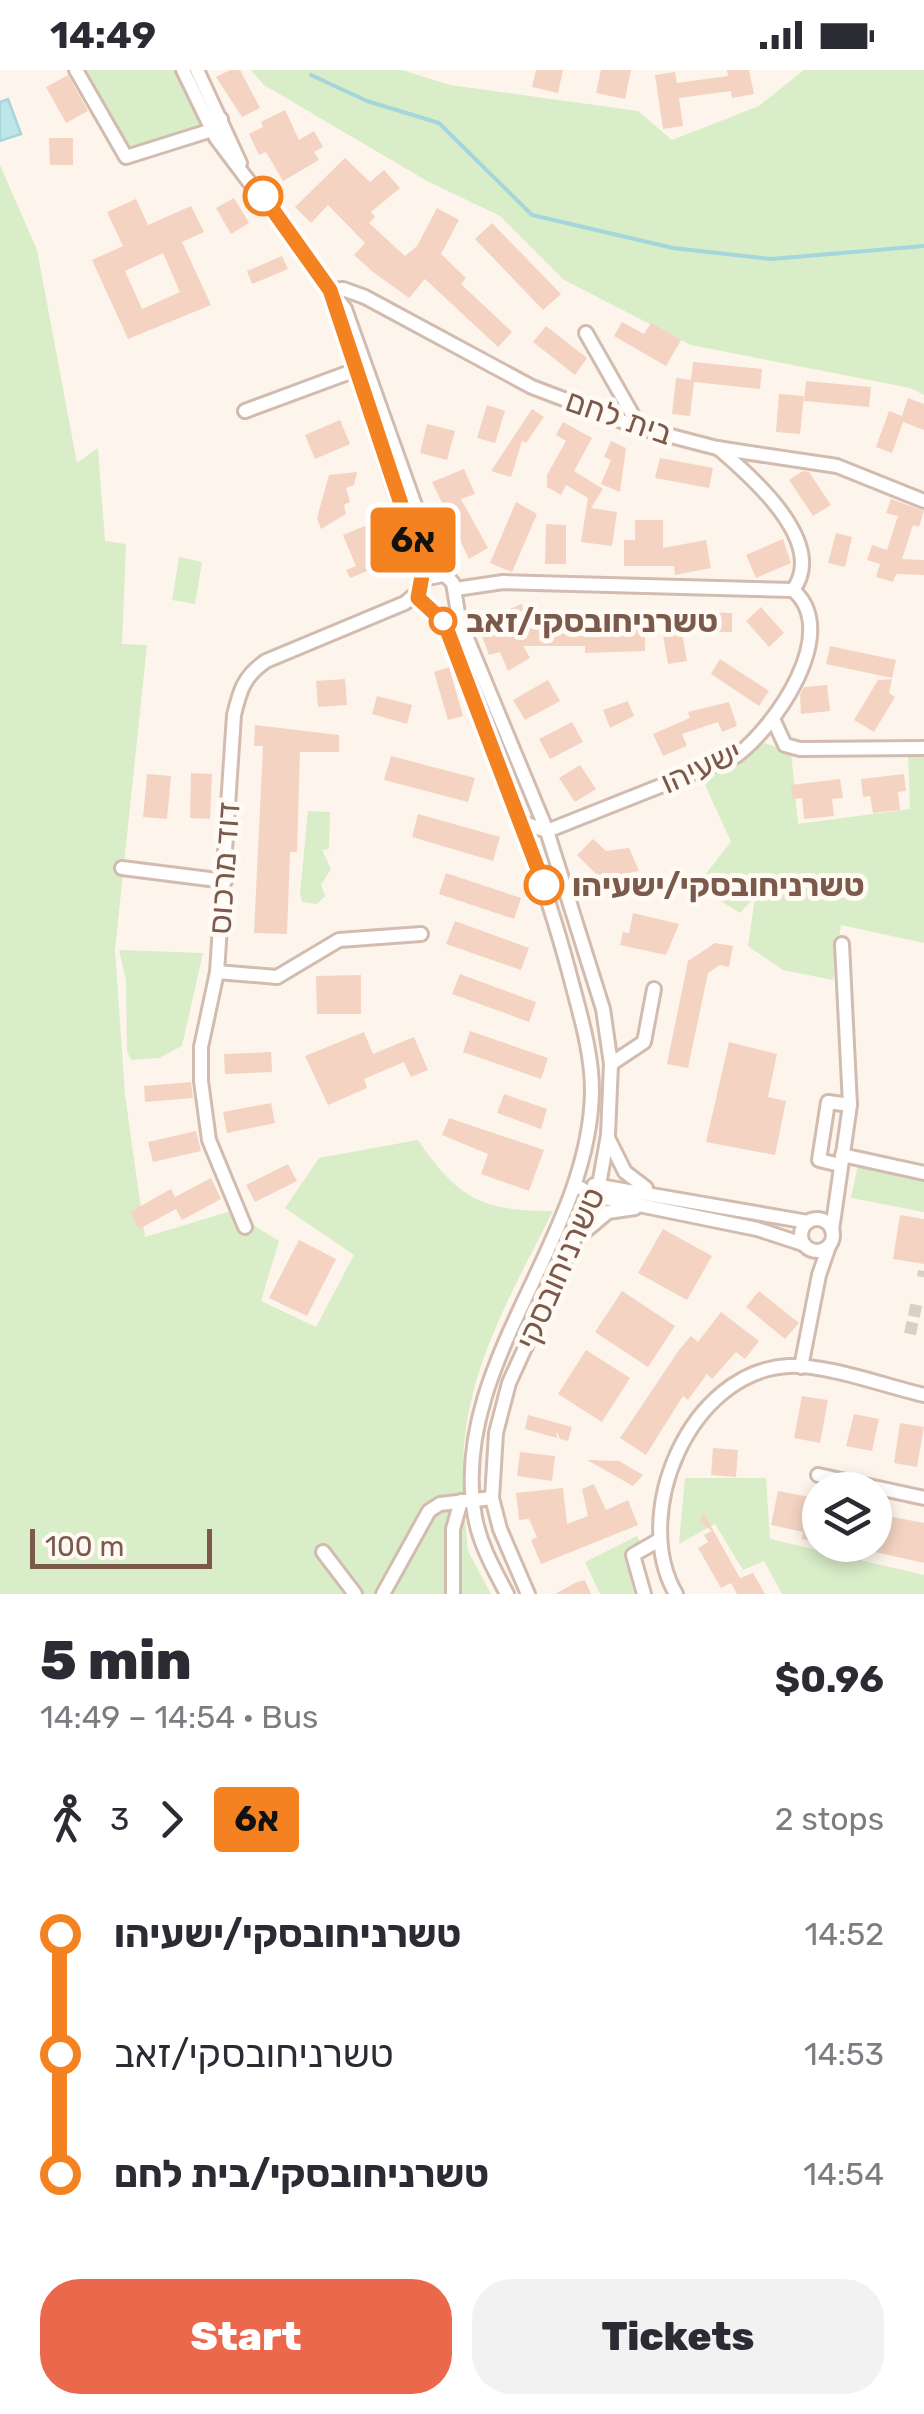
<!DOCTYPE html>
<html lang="en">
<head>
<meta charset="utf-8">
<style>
  :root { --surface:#fff; --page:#f2f2f3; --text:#2b2b33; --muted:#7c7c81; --accent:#eb684d }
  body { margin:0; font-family:Rubik,Heebo,sans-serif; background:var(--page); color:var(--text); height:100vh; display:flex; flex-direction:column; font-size:38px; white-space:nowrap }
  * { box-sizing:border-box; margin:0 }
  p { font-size:32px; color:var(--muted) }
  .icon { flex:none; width:55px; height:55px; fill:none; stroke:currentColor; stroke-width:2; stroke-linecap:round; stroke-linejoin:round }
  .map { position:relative; height:1524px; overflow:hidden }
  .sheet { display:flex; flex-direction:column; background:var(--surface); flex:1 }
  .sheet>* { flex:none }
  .badge { padding:0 20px; border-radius:8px; font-size:35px; line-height:65px }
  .fabs { position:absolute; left:802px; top:1402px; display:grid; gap:20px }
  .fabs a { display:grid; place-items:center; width:90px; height:90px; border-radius:50%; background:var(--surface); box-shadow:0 5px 15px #0003; font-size:50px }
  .scale { position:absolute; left:30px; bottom:25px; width:182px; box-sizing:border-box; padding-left:10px; border:5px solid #7b5a4c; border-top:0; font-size:28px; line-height:35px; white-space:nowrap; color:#7b5a4c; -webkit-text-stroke:8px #fffaf3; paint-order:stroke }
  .map>.badge { position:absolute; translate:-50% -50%; box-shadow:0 0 0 5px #fff }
  .legs { display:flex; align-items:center; gap:15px; height:110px; padding:0 40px; font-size:32px }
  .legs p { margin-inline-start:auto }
  .headline { display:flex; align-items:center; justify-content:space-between; height:170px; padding:0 40px }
  h1 { font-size:55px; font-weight:800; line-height:75px }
  .cta { display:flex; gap:20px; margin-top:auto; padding:20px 40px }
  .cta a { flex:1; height:115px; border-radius:40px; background:var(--accent); color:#fff; font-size:40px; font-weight:800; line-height:115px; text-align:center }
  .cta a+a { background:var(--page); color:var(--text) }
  ul { padding:0 40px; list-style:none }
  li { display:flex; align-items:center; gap:35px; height:120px; font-size:38px }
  li i { display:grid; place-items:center; width:15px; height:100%; margin:0 12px; background:currentColor }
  li i::after { content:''; width:25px; height:25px; margin:-12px; border:8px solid; border-radius:50%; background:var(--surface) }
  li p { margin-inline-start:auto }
  li:first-child i { background:linear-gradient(#0000 50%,currentColor 0) }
  li:last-child i { background:linear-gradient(currentColor 50%,#0000 0) }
  .status { display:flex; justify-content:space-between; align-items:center; height:70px; padding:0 50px; background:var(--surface); direction:ltr }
  .status svg { height:28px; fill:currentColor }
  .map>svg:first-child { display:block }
  .green { fill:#d9edc8 }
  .water { fill:#bee5e9; stroke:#a4d6db; stroke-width:2.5 }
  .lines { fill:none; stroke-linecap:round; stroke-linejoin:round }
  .stream { stroke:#a4d6db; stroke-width:4 }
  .building { fill:#f4d3c2; fill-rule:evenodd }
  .minor-tunnel { stroke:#dccec3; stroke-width:12; stroke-dasharray:12 6; stroke-linecap:butt }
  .minor-casing { stroke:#d2bcaf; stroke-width:18 }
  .minor { stroke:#fff; stroke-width:12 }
  .line-1-casing { stroke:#fff; stroke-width:22 }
  .line-1 { stroke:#f58220; stroke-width:15 }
  .stop-1-dot { fill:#fff; stroke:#f58220; stroke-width:5 }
  .labels { text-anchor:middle; stroke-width:10; stroke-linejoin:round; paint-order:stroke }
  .street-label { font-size:32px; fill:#7b5a4c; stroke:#fffaf3 }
  .stop-label { font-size:32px; font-weight:bold; fill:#7b5a4c; stroke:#fffaf3; text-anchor:start }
</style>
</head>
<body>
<div class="status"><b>14:49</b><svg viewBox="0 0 49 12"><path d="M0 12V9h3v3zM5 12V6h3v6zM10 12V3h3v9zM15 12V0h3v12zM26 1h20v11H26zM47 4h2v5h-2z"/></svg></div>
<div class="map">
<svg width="924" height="1524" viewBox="0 0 924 1524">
  <rect width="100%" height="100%" fill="#fdf5eb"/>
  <g class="green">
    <path d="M81 0H176L203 58 129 80Z"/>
    <path d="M251 0H402L450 15 638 41 672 70 759 36 804 0H924V325L910 318 691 275 564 210 500 146 427 111 264 15Z"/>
    <path d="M0 95 37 180 77 393 98 378 105 471 126 474 122 574 147 575 115 880 125 1025 145 1167 231 1141 279 1171 261 1231 316 1257 354 1185 285 1138 319 1088 418 1070C458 1129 482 1141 553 1141 508 1230 453 1322 465 1425L450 1424 452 1445 465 1449 468 1481 491 1524H0Z"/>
    <path d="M179 487 202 492 195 534 172 530Z"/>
    <path d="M765 673 791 682 798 754 910 739 908 682 924 683V873L841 855 833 910 783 900 748 876 755 827 740 843 696 816 731 772 701 706Z"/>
    <path d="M308 741 330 742 329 779 322 780 331 799 321 815 325 826 317 834 302 832 300 824Z"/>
    <path d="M119 880 203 883 182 976 159 988 131 990 127 981 126 910Z"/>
    <path d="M858 1095 924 1110V1142L851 1128Z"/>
    <path d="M685 1408H766L770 1469 924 1505V1524H782L764 1491 743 1500 715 1454 679 1474Z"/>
    <path d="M637 1466 643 1477 625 1485 634 1524H600L585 1492Z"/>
  </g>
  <path class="water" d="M8 29 21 64 0 71V32Z"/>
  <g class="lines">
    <path class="stream" d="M311 5 367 31 439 53 532 145 673 178 771 189 924 176"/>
  </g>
  <g class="building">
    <path d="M230 0H240L260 38 242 47 216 7Z"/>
    <path d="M536 0H563L558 23 532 17Z"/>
    <path d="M601 0H631L625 29 596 23Z"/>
    <path d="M727 0H749L754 24 732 28 731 21 679 28 683 56 663 59 655 5 675 2 677 13 728 6Z"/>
    <path d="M68 5 88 41 66 53 46 17Z"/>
    <path d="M285 40 299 70 314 61 323 77 314 82 319 90 283 111 266 82 259 85 249 64 263 57 261 52Z"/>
    <path d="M49 68H73V95H50Z"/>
    <path d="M345 88 370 112 384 100 400 118 371 142 375 147 369 153 405 186 417 176 437 138 459 150 441 184 466 208 461 214 512 262 498 277 425 209 409 228 373 202 354 185 365 173 328 135 311 153 295 137Z"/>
    <path d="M234 128 249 153 231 164 216 138Z"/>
    <path d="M136 129 148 155 191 136 204 162 182 172 211 235 128 269 92 190 123 176 107 142ZM163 183 180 222 142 239 125 201Z"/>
    <path d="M492 153 561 224 543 240 475 169Z"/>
    <path d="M282 186 288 199 252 214 247 201Z"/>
    <path d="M622 252 644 264 651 253 681 270 666 296 614 266Z"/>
    <path d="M546 256 587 288 575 305 533 272Z"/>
    <path d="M693 292 762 299 760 319 694 312 690 346 672 344 676 308 691 310Z"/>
    <path d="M806 311 871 317 869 337 804 331Z"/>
    <path d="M779 324 804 326 800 364 776 362Z"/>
    <path d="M908 328 924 334V360L903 352 892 383 876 377 889 341 902 346Z"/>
    <path d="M487 335 505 341 495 373 477 368Z"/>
    <path d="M532 339 544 347 526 373 522 371 511 407 491 401Z"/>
    <path d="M340 350 350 374 315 389 305 365Z"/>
    <path d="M563 352 592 368 574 401 603 419 591 438 617 442 612 476 581 472 588 428 566 415 561 425 547 417V405L566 371 556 365Z"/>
    <path d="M427 354 455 361 447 390 420 383Z"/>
    <path d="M611 371 626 378 620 422 601 414 611 390 604 387Z"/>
    <path d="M660 388 713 398 709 418 655 408Z"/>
    <path d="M464 399 475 424 461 429 488 478 469 489 432 412Z"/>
    <path d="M803 401 809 402 831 435 813 446 789 410Z"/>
    <path d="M357 402 354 415 346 418 350 432 344 435 346 444 321 459 317 448 329 405Z"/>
    <path d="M891 429 924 441 919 457 913 455 902 489 924 490V505L896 504 893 512 876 507 880 494 867 490 872 475 887 480 898 446 886 443Z"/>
    <path d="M516 432 537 444 512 502 490 493Z"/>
    <path d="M635 450H663V478L706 470 711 498 675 505 674 496H624V470H635Z"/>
    <path d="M377 451 384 468 375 471 381 484 368 490 372 499 350 508 346 500 356 496 343 465Z"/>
    <path d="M546 454 566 455V494H545Z"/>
    <path d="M836 463 852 467 845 497 828 493Z"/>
    <path d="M783 469 791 493 756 508 746 485Z"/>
    <path d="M522 534 526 556H546V543L645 542V581L585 583V576H523L530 588 508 601 500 582 489 585 477 552Z"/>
    <path d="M761 537 784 563 769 577 746 551Z"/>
    <path d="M699 542 732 543V562H699Z"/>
    <path d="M680 550 687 591 668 594 661 553Z"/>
    <path d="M830 576 896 590 892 608 826 594Z"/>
    <path d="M720 589 769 621 759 636 711 604Z"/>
    <path d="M449 597 463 646 448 650 434 602Z"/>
    <path d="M345 609 347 635 318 637 316 611Z"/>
    <path d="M892 609 889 623 895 627 874 662 854 650 878 610Z"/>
    <path d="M548 610 560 631 525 650 513 630Z"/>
    <path d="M827 615 830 641 801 644 800 625 804 617Z"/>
    <path d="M377 626 412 635 407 654 372 644Z"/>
    <path d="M628 631 634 646 610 658 603 640Z"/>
    <path d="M729 632 737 656 722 662 718 652 682 664 687 676 663 686 653 664 690 648 688 642Z"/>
    <path d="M572 652 583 672 550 689 539 669Z"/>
    <path d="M255 655 339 665V682H300L297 782H290L287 864 254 863 263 676H254Z"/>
    <path d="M391 686 475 708 468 732 384 710Z"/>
    <path d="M580 695 596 719 575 732 559 708Z"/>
    <path d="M191 703 212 704 210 749 190 748Z"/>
    <path d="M147 704 171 706 167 749 143 747Z"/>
    <path d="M904 704 906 721 898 722 900 740 873 743 870 726 863 727 861 709Z"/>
    <path d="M840 709 843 728 832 729 834 746 804 749 802 728 793 729 791 715Z"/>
    <path d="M418 744 500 767 493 791 412 767Z"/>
    <path d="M593 769 606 781 629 778 639 801 612 806 622 824 585 817 596 804 577 785Z"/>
    <path d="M446 803 521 828 514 849 439 824Z"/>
    <path d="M633 843 679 854 666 885 620 875 623 862 629 863Z"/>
    <path d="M455 851 529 878 521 900 446 874Z"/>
    <path d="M715 873 733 876 729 897 720 895 708 903 688 998 667 994 688 891Z"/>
    <path d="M460 904 536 932 529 952 452 924Z"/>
    <path d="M361 905V944H317L316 906Z"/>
    <path d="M470 961 548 988 541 1009 463 982Z"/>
    <path d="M364 962 373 984 414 967 428 1000 411 1007 404 992 364 1009 367 1018 328 1035 305 986Z"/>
    <path d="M729 972 777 984 768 1027 786 1031 775 1085 706 1072Z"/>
    <path d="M271 982 272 1002 225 1004 224 984Z"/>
    <path d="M191 1012 193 1028 145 1032 144 1016Z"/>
    <path d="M504 1024 547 1039 541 1059 497 1043Z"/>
    <path d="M271 1033 275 1053 227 1063 223 1042Z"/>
    <path d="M449 1048 544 1080 529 1121 481 1104 488 1084 442 1065Z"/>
    <path d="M196 1061 201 1081 153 1092 148 1072Z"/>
    <path d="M288 1094 297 1111 255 1132 246 1115Z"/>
    <path d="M211 1108 221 1129 182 1150 176 1139 139 1159 130 1142 171 1119 175 1127Z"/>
    <path d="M900 1145 924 1149V1194L893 1189Z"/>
    <path d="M663 1159 712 1186 687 1230 638 1203Z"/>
    <path d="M299 1170 336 1189 307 1246 269 1228Z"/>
    <path d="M622 1221 675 1256 648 1297 595 1262Z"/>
    <path d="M759 1221 799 1253 785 1269 746 1237Z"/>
    <path d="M721 1242 759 1271 745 1289 736 1282 712 1309 707 1304 688 1330 683 1326 646 1385 620 1368 679 1280 691 1266 698 1272Z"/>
    <path d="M586 1280 630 1308 602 1352 558 1324Z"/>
    <path d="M802 1326 828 1330 820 1373 794 1368Z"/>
    <path d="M854 1344 879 1349 872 1381 846 1376Z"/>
    <path d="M528 1345 572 1357 568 1371 560 1369 556 1360 557 1368 525 1359Z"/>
    <path d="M900 1353 924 1357 917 1397 894 1393Z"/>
    <path d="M713 1378 738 1380 736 1407 711 1405Z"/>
    <path d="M520 1382 555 1386 552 1411 517 1406Z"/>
    <path d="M587 1390 619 1391 643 1405 633 1416Z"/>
    <path d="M594 1414 606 1440 628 1430 638 1455 541 1494 531 1470 537 1467 529 1449 519 1450 516 1423 563 1418 567 1454 588 1446 582 1419Z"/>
    <path d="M778 1421 820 1429V1472L802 1469 803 1462 771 1455Z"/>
    <path d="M704 1444 740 1508 753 1503 765 1524H737L731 1513 721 1518 698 1478 708 1472 704 1465 712 1461 699 1451Z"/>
    <path d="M877 1444 924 1453V1493L875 1482Z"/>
    <path d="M585 1510 591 1524H555L575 1513Z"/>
  </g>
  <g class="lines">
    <g class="minor-tunnel">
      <path d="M923 1207 924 1201"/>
      <path d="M910 1264 917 1231"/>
    </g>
    <g class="minor-casing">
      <g id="minor">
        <path d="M76 0 126 87 212 60 221 49"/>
        <path d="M183 0 216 68 345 239 437 497 453 513 459 549 547 761 603 939 611 994 608 1065 599 1115 509 1313 496 1363 492 1428 500 1459 528 1524"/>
        <path d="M197 0 240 93"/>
        <path d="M330 220 343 219 365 227 532 317 640 358 717 378 837 396 924 431"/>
        <path d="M330 222 423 509"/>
        <path d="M586 263 640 358"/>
        <path d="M245 341 353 301"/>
        <path d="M718 378C752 407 828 473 793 520"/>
        <path d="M443 505 423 509 418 528 443 553C488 668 537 782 569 902 579 941 592 981 592 1021 590 1170 448 1297 475 1447 480 1475 494 1499 507 1524"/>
        <path d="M456 519 503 512 793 520"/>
        <path d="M774 651 785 675 800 679 924 678"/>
        <path d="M521 752 547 761 736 686C775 657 842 562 793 520"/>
        <path d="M122 798 225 811"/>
        <path d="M217 902 277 907 339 870 421 864"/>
        <path d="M611 994 644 972 654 919"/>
        <path d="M608 1068 625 1102 646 1118"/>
        <path d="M842 1085 924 1103"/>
        <path d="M840 1095 819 1090 828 1032 850 1035"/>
        <path d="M594 1115 808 1152"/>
        <path d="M577 1116 595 1126 757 1159 803 1174"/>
        <circle cx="817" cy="1165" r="16"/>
        <path d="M245 1157 209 1070 201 1011V977L217 902 234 645C240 620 244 606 266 591L405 533 417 523"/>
        <path d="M832 1160 850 1035 842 874"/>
        <path d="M583 1163 608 1142 635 1138"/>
        <path d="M801 1297 819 1205 829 1176"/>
        <path d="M818 1405 924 1428"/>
        <path d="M323 1482 355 1524"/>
        <path d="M383 1524 429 1441 440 1434 492 1428"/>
        <path d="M453 1524V1459L461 1431"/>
        <path d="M644 1524 633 1485 659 1470"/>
        <path d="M676 1524C630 1445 689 1302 788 1296 826 1294 885 1316 924 1325"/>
      </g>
    </g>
    <use href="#minor" class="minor"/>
  </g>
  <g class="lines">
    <g class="line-1-casing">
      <path id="line-1" d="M263 126 330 220 423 500 418 528 444 552 544 815"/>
    </g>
    <use href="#line-1" class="line-1"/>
  </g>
  <g class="stop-1-dot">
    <circle cx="263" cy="126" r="18"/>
    <circle cx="443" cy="551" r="12"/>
    <circle cx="544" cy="815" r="18"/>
  </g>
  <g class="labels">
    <g class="street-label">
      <text transform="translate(619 347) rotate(19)" y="11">בית לחם</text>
      <text transform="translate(701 697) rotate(-24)" y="11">ישעיהו</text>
      <text transform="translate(224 798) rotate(-86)" y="11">דוד מרכוס</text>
      <text transform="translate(560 1198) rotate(-66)" y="11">טשרניחובסקי</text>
    </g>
    <g class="stop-label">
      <text x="466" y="562">טשרניחובסקי/זאב</text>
      <text x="572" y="826">טשרניחובסקי/ישעיהו</text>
    </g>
  </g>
</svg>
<div class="fabs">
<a><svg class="icon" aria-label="layers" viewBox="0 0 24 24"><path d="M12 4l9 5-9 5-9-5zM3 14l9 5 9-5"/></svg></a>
</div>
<div class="scale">100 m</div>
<b class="badge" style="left:413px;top:470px;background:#f58220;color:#111">6א</b>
</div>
<section class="sheet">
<div class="headline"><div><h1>5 min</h1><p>14:49 – 14:54 · Bus</p></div><b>$0.96</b></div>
<div class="legs"><svg class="icon" aria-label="walk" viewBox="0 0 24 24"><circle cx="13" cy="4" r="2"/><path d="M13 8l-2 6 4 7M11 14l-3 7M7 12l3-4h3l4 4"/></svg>3<svg class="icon" aria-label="forward" viewBox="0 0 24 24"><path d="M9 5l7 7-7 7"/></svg><b class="badge" style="background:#f58220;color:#111">6א</b><p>2 stops</p></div>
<ul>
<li><i style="color:#f58220"></i><b>טשרניחובסקי/ישעיהו</b><p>14:52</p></li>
<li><i style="color:#f58220"></i><span>טשרניחובסקי/זאב</span><p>14:53</p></li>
<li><i style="color:#f58220"></i><b>טשרניחובסקי/בית לחם</b><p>14:54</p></li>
</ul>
<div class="cta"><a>Start</a><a>Tickets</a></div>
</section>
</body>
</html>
